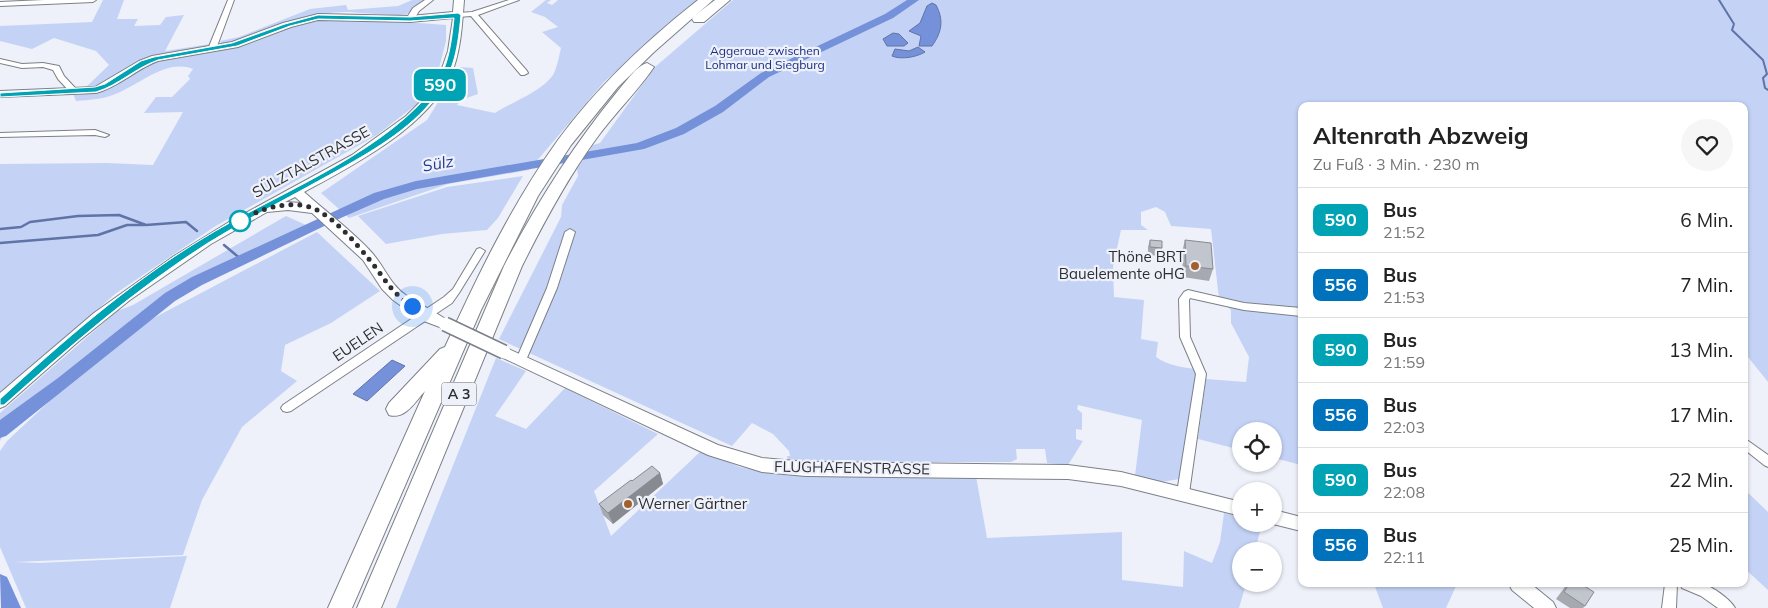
<!DOCTYPE html>
<html lang="de">
<head>
<meta charset="utf-8">
<style>
  :root { --surface:#fff; --page:#f6f6f6; --text:#222; --muted:#767676; --line:#e0e0e0 }
  body { margin:0; font-family:Mulish,sans-serif; background:var(--page); color:var(--text); height:100vh; display:flex; flex-direction:column; font-size:19px; white-space:nowrap }
  * { box-sizing:border-box; margin:0 }
  p { font-size:16px; color:var(--muted) }
  .icon { flex:none; width:28px; height:28px; fill:none; stroke:currentColor; stroke-width:2; stroke-linecap:round; stroke-linejoin:round }
  .map { position:relative; flex:1; overflow:hidden }
  .panel { position:absolute; left:1298px; top:102px; width:450px; height:485px; display:flex; flex-direction:column; background:var(--surface); border-radius:10px; box-shadow:0 1px 4px #0004 }
  .panel>* { flex:none }
  .badge { padding:0 10px; border-radius:8px; font-size:18px; line-height:32px }
  .tools { position:absolute; left:1232px; top:422px; display:grid; gap:10px }
  .tools a { display:grid; place-items:center; width:50px; height:50px; border-radius:50%; background:var(--surface); box-shadow:0 1px 4px #0004; font-size:25px }
  .you { position:absolute; width:25px; height:25px; margin:-12px; border:4px solid #fff; border-radius:50%; background:#1a73e8; box-shadow:0 0 0 8px #1a73e833 }
  .map>.badge { position:absolute; translate:-50% -50%; box-shadow:0 0 0 2px #fff }
  .round { display:grid; place-items:center; flex:none; width:52px; height:52px; border-radius:26px; background:var(--page) }
  .head { display:flex; align-items:center; justify-content:space-between; height:85px; padding:0 15px }
  h1 { font-size:24px; font-weight:700; line-height:38px }
  ul { padding:0; list-style:none }
  li { display:flex; align-items:center; gap:15px; height:65px; padding:0 15px; border-top:1px solid var(--line) }
  li div { flex:1 }
  li b { display:block; font-size:19px }
  li em { font-style:normal }
  li .badge { min-width:55px; font-weight:700; text-align:center }
  .map>svg:first-child { display:block }
  .green { fill:#c4d3f5 }
  .water { fill:#7591d9; stroke:#5f73a7 }
  .lines { fill:none; stroke-linecap:round; stroke-linejoin:round }
  .stream-far1 { stroke:#5f73a7; stroke-width:2 }
  .stream { stroke:#5f73a7; stroke-width:2.5 }
  .river { fill:#7591d9; fill-rule:evenodd }
  .minor-casing { stroke:#7c8087; stroke-width:2 }
  .secondary-casing { stroke:#7c8087; stroke-width:2 }
  .motorway-casing { stroke:#7c8087; stroke-width:2 }
  .minor { fill:#fff; fill-rule:evenodd }
  .secondary { fill:#fff; fill-rule:evenodd }
  .motorway { fill:#fff; fill-rule:evenodd }
  .secondary-bridge-casing { stroke:#7c8087; stroke-width:16; stroke-linecap:butt }
  .secondary-bridge { stroke:#fff; stroke-width:13 }
  .wall { fill:#a6a9b0 }
  .shaded-wall { fill:#878a90 }
  .building { fill:#c1c5cd; stroke:#878a90 }
  .line { fill:#00a3b4; stroke:#fff }
  .walk { stroke:#2d2e31; stroke-width:5; stroke-dasharray:0 9 }
  .stop-dot { fill:#fff; stroke:#00a3b4; stroke-width:2.5 }
  .poi-dot { fill:#a2612c; stroke:#eef1fa; stroke-width:2 }
  .labels { text-anchor:middle; stroke-width:4.5; stroke-linejoin:round; paint-order:stroke }
  .far-park-label { font-size:12px; fill:#172d80; stroke:#eef1fa }
  .shield { fill:#eef1fa; stroke:#67686d; stroke-width:1 }
  .shield-label { font-size:14px; font-weight:bold; fill:#2d2e31 }
  .street-label { font-size:15px; fill:#2d2e31; stroke:#eef1fa }
  .poi-label { font-size:15px; fill:#2d2e31; stroke:#eef1fa; text-anchor:end }
  .water-label { font-size:16px; font-style:italic; fill:#233d91; stroke:#eef1fa }
</style>
</head>
<body>
<div class="map">
<svg width="1768" height="608" viewBox="0 0 1768 608">
  <rect width="100%" height="100%" fill="#eef1fa"/>
  <g class="green">
    <path d="M103 0H124L117 19H138L134 26 160 25 166 17 184 15 165 51 210 44 207 48 174 53 96 88 83 90 109 65 96 51 54 38 32 49 0 41V26L92 22Z"/>
    <path d="M412 0H426C420 4 413 10 407 14 400 17 356 12 346 12 302 12 264 35 223 45L220 41 239 37 310 9 346 5 348 10 398 6Z"/>
    <path d="M546 0H551L547 3 552 5 558 0H698L604 82 529 170 448 184 349 218 321 193 427 120 460 67 473 68 478 94 461 100 457 105 495 113C512 102 541 92 553 75 557 68 559 56 561 48L542 32 558 27 545 17 531 12Z"/>
    <path d="M733 0H1768V382L1744 352V106H1301V465L1274 458V431H1241V450L1198 439 1206 379 1246 382 1249 357 1231 323V310L1219 299 1211 229 1171 226 1165 212 1156 207 1141 212V225L1148 230H1121L1113 267 1114 297 1144 300 1141 339 1158 342 1156 357C1167 365 1181 367 1195 369L1196 377 1180 479 1161 482 1135 475 1142 420 1078 405 1077 409 1082 413V430L1076 429V439L1083 441 1068 465 1047 463 1045 449H1016L1017 459 1011 462H788L787 456H790L789 451 773 434 752 423 732 446 499 339 561 217 562 205 578 176 577 169 593 145 600 143 655 67Z"/>
    <path d="M351 18 446 25V41L437 76 422 100 377 135 214 227 115 294 0 397V164L107 163 153 165 183 112 144 113 156 97H172L190 79 188 76 193 69C166 59 142 83 118 93 104 99 91 100 76 101L73 94H85L109 88 157 60 214 51 316 19Z"/>
    <path d="M523 176 498 218 487 230 442 234 386 244 358 216 447 187Z"/>
    <path d="M286 216 306 225 146 310 59 380 3 435 0 441V413L117 311 133 305Z"/>
    <path d="M317 232 380 291 331 323 285 345 281 371 297 381 242 427 202 500 183 555 15 562 39 563 187 556 170 608H26L0 547V451L7 441 71 381 148 321Z"/>
    <path d="M496 358 526 371 495 416 526 429 565 388 658 434 594 491 611 536 701 451 740 467 767 473 976 476 987 538 1122 532V580L1183 587 1184 551 1212 563 1220 542 1224 513 1241 517V524H1262L1255 551H1241V584H1246L1239 608H396Z"/>
    <path d="M1744 489 1768 512V590L1744 568Z"/>
    <path d="M1374 584H1457L1446 608H1383Z"/>
  </g>
  <g class="water">
    <path d="M932 3 936 5C944 20 942 32 932 46H919L921 36 909 31 920 23 927 6Z"/>
    <path d="M893 33 899 34 908 43 904 46H887L883 39Z"/>
    <path d="M918 47 925 52C917 57 901 60 892 56L895 49 909 51Z"/>
    <path d="M392 360 405 366 367 401 353 394Z"/>
  </g>
  <g class="lines">
    <path class="stream-far1" d="M1719 0 1734 24 1732 30 1763 60 1767 74 1763 78 1765 88 1768 90"/>
    <g class="stream">
      <path d="M0 229 21 227 30 222 78 216 119 215 146 225 186 222 197 231"/>
      <path d="M0 243 98 235 127 225H144"/>
      <path d="M224 245 242 260"/>
    </g>
    <g class="river">
      <path d="M907 0H919L893 18 769 77 723 112 684 134 644 149 417 189 384 199 343 217 202 285 175 301 6 436 0 438V420L58 378 165 293 192 277 374 193 416 181 637 143 676 128 715 106 761 73 885 14Z"/>
      <path d="M0 574 7 577 21 608H1Z"/>
    </g>
    <g class="minor-casing">
      <g id="minor">
        <path d="M44 0H96L93 2 0 6V2Z"/>
        <path d="M228 0H234L216 49 212 51H209L208 49Z"/>
        <path d="M425 0H433L419 11 413 21H407L406 19 413 8Z"/>
        <path d="M509 0H519L478 15 527 71 528 73 524 75H521L471 16 458 17 454 15 458 13 472 12Z"/>
        <path d="M0 59 22 64 43 63 59 66 64 76 78 91 74 93H71L58 79 53 70 43 67 22 68 0 63Z"/>
        <path d="M95 130 109 135 105 137 95 135 0 137V133Z"/>
        <path d="M570 229 575 232 557 288 526 360 525 363H517L516 360 547 288 565 232Z"/>
        <path d="M480 248 485 251 459 293 452 303 291 411 287 412 283 411 281 408 283 405 444 297 453 289 477 249Z"/>
        <path d="M1188 290 1244 303 1301 308V316L1244 310 1190 298 1189 300 1190 337 1206 374 1189 493 1187 497 1183 498 1179 497 1177 493 1196 374 1180 337 1179 299 1184 292Z"/>
        <path d="M1744 438 1768 455V467L1764 465 1744 449Z"/>
        <path d="M1665 584H1677L1676 608H1662Z"/>
        <path d="M1681 584C1687 584 1695 583 1702 584 1712 586 1730 599 1735 608H1718L1701 596 1682 588Z"/>
      </g>
    </g>
    <g class="secondary-casing">
      <g id="secondary">
        <path d="M454 0H464C462 25 461 51 451 75 426 128 354 165 304 192 325 211 355 233 373 254 385 268 391 286 407 296 414 301 450 320 452 324L450 328 445 329 421 320 393 300 382 289 363 260 312 213 288 210 267 212 211 244 130 300 79 341 5 406 0 408V393L94 313 174 256 229 222 352 155 406 116 428 94 440 74 448 51 453 18 410 22 318 20 291 27 238 47 158 61C136 69 119 87 96 93L0 97V91L95 87 139 61 152 56 232 42 283 23 318 14 410 16 453 12ZM295 197 302 203 285 202Z"/>
        <path d="M504 347 718 445 762 458 806 462 1068 465 1121 472 1241 502V516L1121 486 1068 479 806 476 762 472 708 455 499 356 497 352 499 348Z"/>
        <path d="M1274 510 1301 517V531L1273 524Z"/>
        <path d="M1509 584H1531L1553 602 1556 608H1534L1512 590Z"/>
      </g>
    </g>
    <g class="motorway-casing">
      <g id="motorway">
        <path d="M698 0H713L654 52 618 87 571 145 538 196 481 310 352 608H328L425 391C415 402 405 420 389 415L386 409 389 403 440 349 445 347C478 275 512 204 558 140 597 87 646 41 698 0Z"/>
        <path d="M715 0H730L704 22H694L692 19 694 16Z"/>
        <path d="M647 63 654 67C637 92 614 114 596 139 567 179 544 222 522 266L381 608H357L504 266C536 204 573 146 617 92 625 83 636 66 647 63Z"/>
      </g>
    </g>
    <use href="#minor" class="minor"/>
    <use href="#secondary" class="secondary"/>
    <use href="#motorway" class="motorway"/>
    <g class="secondary-bridge-casing">
      <path id="secondary-bridge" d="M445 324 504 352"/>
    </g>
    <use href="#secondary-bridge" class="secondary-bridge"/>
  </g>
  <g class="wall">
    <path d="M1150 240 1162 248 1160 256 1148 255V247Z"/>
    <path d="M1185 240 1213 269 1209 281 1183 277 1182 252Z"/>
    <path d="M660 473 663 484 613 524 603 515 599 504 632 481Z"/>
    <path d="M1567 584H1581L1585 606 1583 608H1570L1556 599Z"/>
  </g>
  <path class="shaded-wall" d="M660 473 663 484 613 524 608 513Z"/>
  <g class="building">
    <path d="M1150 240 1162 241V248L1150 247Z"/>
    <path d="M1185 240 1211 243 1213 269 1186 266Z"/>
    <path d="M652 466 660 473 608 513 599 504 631 480 632 481Z"/>
    <path d="M1569 584H1581L1594 592 1585 606 1564 592Z"/>
  </g>
  <path class="line" d="M458 13 461 15C458 46 455 71 435 97 410 130 369 153 333 173 292 196 248 218 208 243 134 290 69 347 4 405H0V399C62 342 128 284 202 239 273 195 374 158 428 95 448 73 451 46 454 18L410 21 318 19 290 26 237 46 158 60C135 68 119 85 96 92L0 97V93L95 87 105 84 141 61 154 57 232 43 285 24 318 15 410 17Z"/>
  <g class="lines">
    <path class="walk" d="M240 221C260 208 294 198 317 210 336 220 355 242 368 258 385 278 389 291 412 306"/>
  </g>
  <circle class="stop-dot" cx="240" cy="221" r="10"/>
  <g class="poi-dot">
    <circle cx="1195" cy="266" r="5"/>
    <circle cx="628" cy="504" r="5"/>
  </g>
  <g class="labels">
    <g class="far-park-label">
      <text x="765" y="55">Aggeraue zwischen<tspan x="765" dy="14">Lohmar und Siegburg</tspan></text>
    </g>
    <rect class="shield" x="441.5" y="382.5" width="35" height="23" rx="4"/>
    <g class="shield-label">
      <text x="459" y="399">A 3</text>
    </g>
    <g class="street-label">
      <text transform="translate(311 162) rotate(-29)" y="5">SÜLZTALSTRASSE</text>
      <text transform="translate(358 342) rotate(-34)" y="5">EUELEN</text>
      <text transform="translate(852 468) rotate(1)" y="5">FLUGHAFENSTRASSE</text>
    </g>
    <g class="poi-label">
      <text x="1185" y="262">Thöne BRT<tspan x="1185" dy="17">Bauelemente oHG</tspan></text>
      <text x="638" y="509" text-anchor="start">Werner Gärtner</text>
    </g>
    <g class="water-label">
      <text transform="translate(438 163) rotate(-10)" y="6">Sülz</text>
    </g>
  </g>
</svg>
<div class="tools">
<a><svg class="icon" aria-label="locate" viewBox="0 0 24 24"><circle cx="12" cy="12" r="6"/><path d="M12 2v4M12 18v4M2 12h4M18 12h4"/></svg></a>
<a>+</a>
<a>−</a>
</div>
<div class="you" style="left:412px;top:306px"></div>
<b class="badge" style="left:440px;top:85px;background:#00a3b4;color:#fff">590</b>
<section class="panel">
<div class="head"><div><h1>Altenrath Abzweig</h1><p>Zu Fuß · 3 Min. · 230 m</p></div><a class="round"><svg class="icon" aria-label="heart" viewBox="0 0 24 24"><path d="M12 20l-8-8c-3-5 5-10 8-4 3-6 11-1 8 4z"/></svg></a></div>
<ul>
<li><span class="badge" style="background:#00a3b4;color:#fff">590</span><div><b>Bus</b><p>21:52</p></div><em>6 Min.</em></li>
<li><span class="badge" style="background:#0072bc;color:#fff">556</span><div><b>Bus</b><p>21:53</p></div><em>7 Min.</em></li>
<li><span class="badge" style="background:#00a3b4;color:#fff">590</span><div><b>Bus</b><p>21:59</p></div><em>13 Min.</em></li>
<li><span class="badge" style="background:#0072bc;color:#fff">556</span><div><b>Bus</b><p>22:03</p></div><em>17 Min.</em></li>
<li><span class="badge" style="background:#00a3b4;color:#fff">590</span><div><b>Bus</b><p>22:08</p></div><em>22 Min.</em></li>
<li><span class="badge" style="background:#0072bc;color:#fff">556</span><div><b>Bus</b><p>22:11</p></div><em>25 Min.</em></li>
</ul>
</section>
</div>
</body>
</html>
